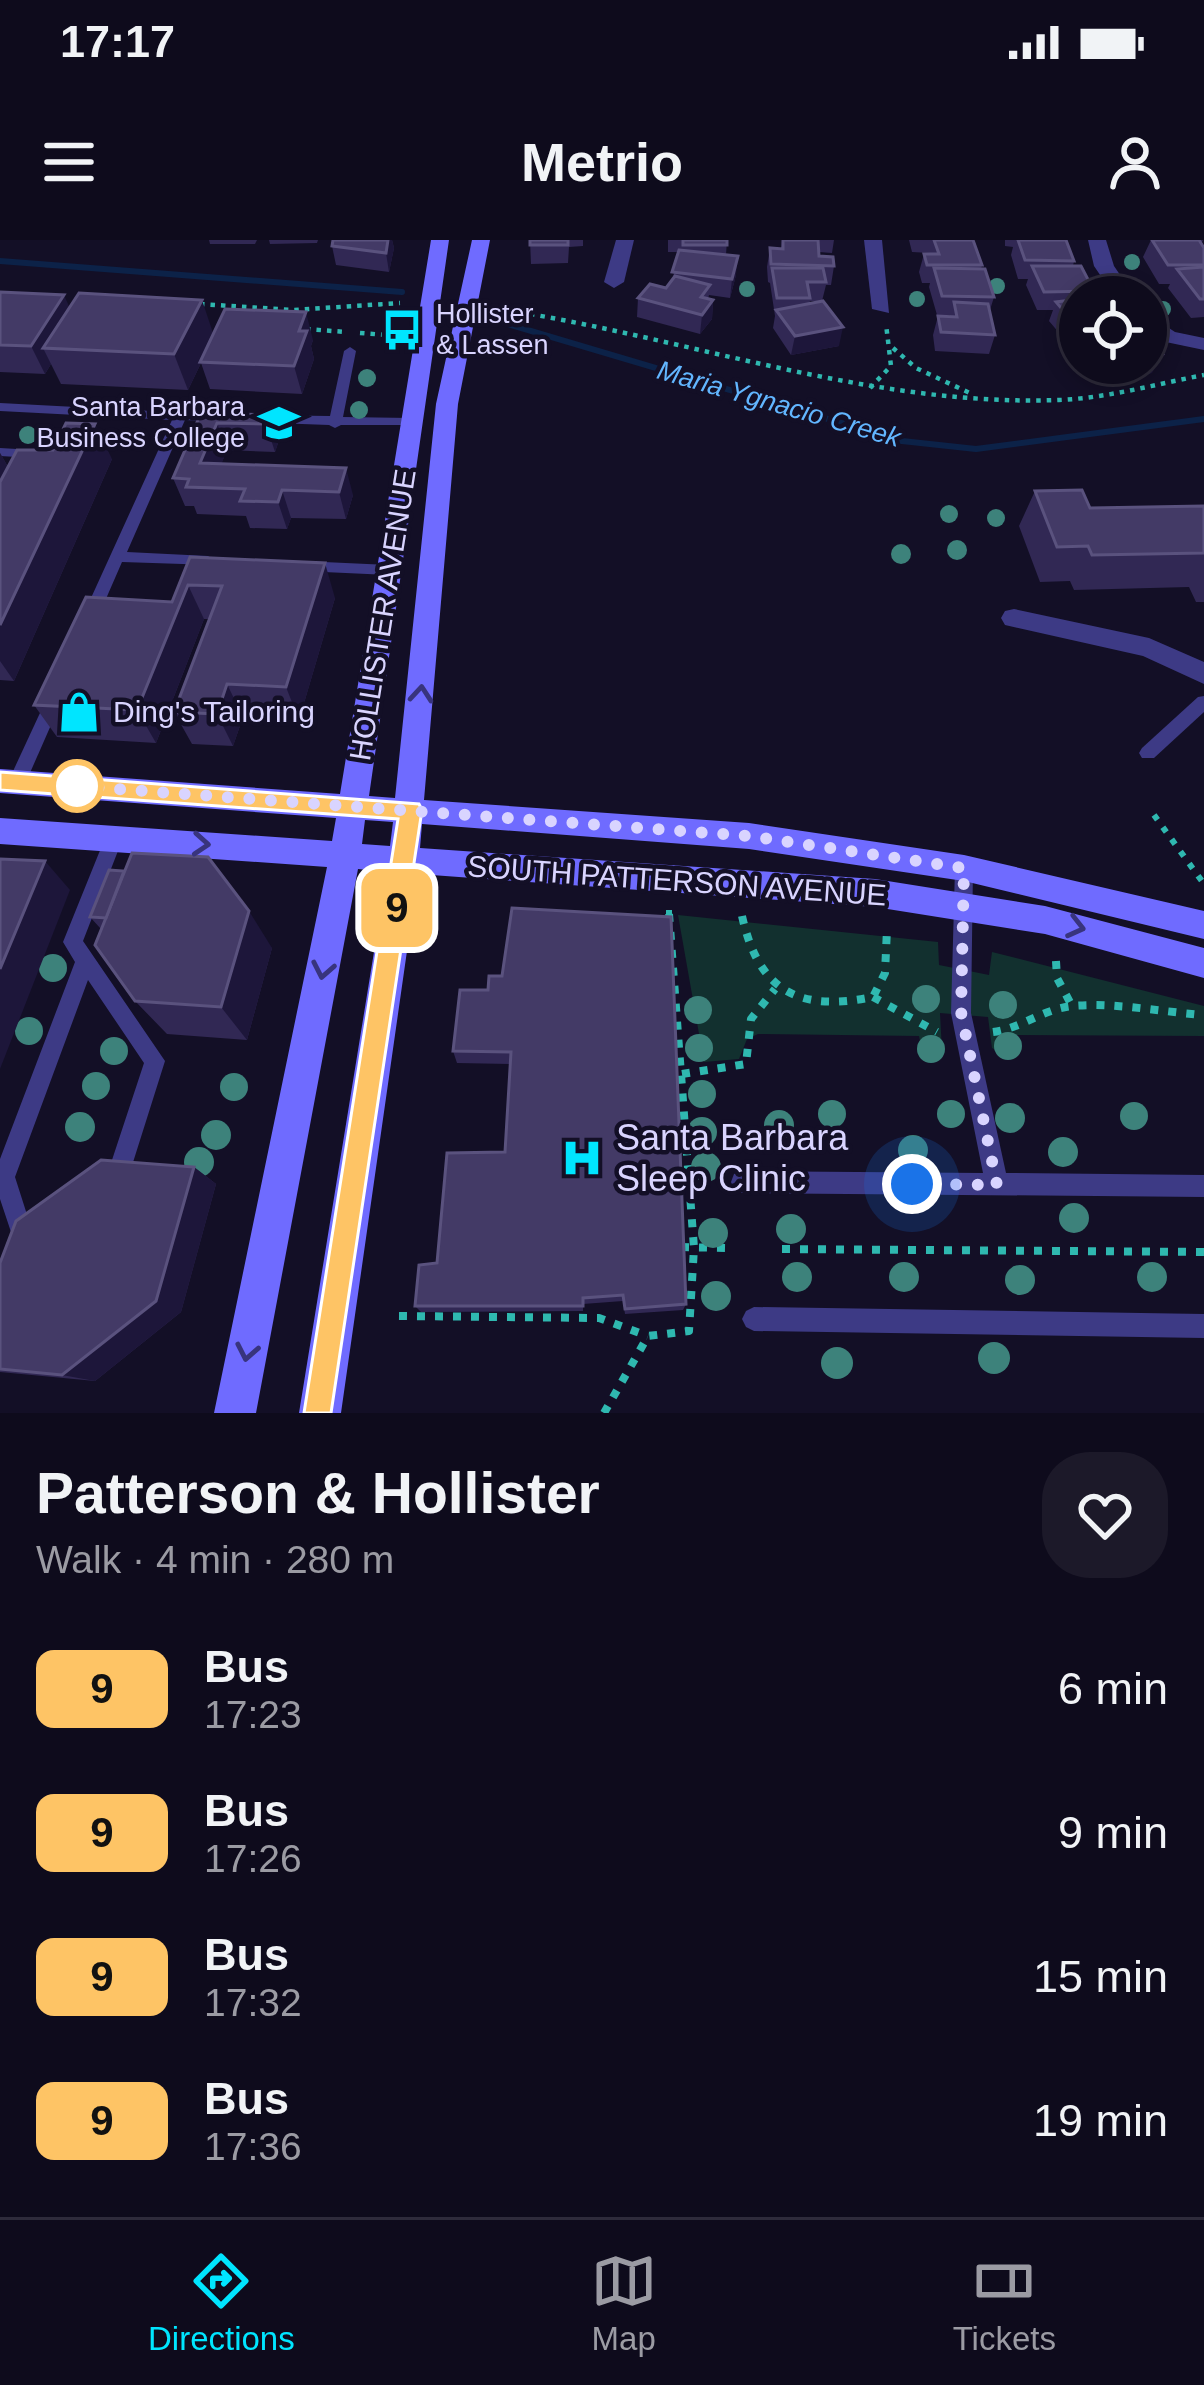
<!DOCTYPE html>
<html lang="en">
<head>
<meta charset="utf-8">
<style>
  :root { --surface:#0e0b1c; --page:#1c1929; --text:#f1f3f6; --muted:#9b9ba3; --line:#2e2b3b; --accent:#00e5ff }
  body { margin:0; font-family:Helvetica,sans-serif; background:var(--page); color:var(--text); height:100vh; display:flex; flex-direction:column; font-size:45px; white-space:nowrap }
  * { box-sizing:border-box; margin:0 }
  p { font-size:39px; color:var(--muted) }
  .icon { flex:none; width:66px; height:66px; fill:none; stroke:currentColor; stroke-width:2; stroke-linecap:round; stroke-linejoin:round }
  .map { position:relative; height:1173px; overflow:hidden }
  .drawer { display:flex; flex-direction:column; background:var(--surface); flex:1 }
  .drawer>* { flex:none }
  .badge { padding:0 24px; border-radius:18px; font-size:42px; line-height:78px }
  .tools { position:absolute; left:1059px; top:36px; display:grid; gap:24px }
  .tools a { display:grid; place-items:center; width:108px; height:108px; border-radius:50%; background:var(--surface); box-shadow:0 6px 18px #0003,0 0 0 3px var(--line); font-size:60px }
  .you { position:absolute; width:60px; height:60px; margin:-30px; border:9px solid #fff; border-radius:50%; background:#1a73e8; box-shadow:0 0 0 18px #1a73e833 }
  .map>.badge { position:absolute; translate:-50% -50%; box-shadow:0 0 0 6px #fff }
  .round { display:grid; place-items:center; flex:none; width:126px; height:126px; border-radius:48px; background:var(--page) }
  .head { display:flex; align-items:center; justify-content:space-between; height:204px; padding:0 36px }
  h1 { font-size:57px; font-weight:600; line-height:90px }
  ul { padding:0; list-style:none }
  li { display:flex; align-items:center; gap:36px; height:144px; padding:0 36px }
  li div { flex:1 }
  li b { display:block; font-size:45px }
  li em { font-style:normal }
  li .badge { min-width:132px; font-weight:700; text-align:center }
  .status { display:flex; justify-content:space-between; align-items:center; height:84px; padding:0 60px; background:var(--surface); direction:ltr }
  .status svg { height:33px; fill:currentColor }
  header { display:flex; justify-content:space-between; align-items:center; height:156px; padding:0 36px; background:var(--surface); font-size:54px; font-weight:600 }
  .tabs { display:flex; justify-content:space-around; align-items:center; height:168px; border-top:3px solid var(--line); background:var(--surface); font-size:33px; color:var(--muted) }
  .tabs a { display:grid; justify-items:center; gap:6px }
  .tabs .on { color:var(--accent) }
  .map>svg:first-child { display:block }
  .green { fill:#12302f }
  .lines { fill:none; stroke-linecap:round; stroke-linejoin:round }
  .stream { stroke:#0c2248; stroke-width:6 }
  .path-far2 { stroke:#2fb8b0; stroke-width:4.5; stroke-dasharray:4.5 6; stroke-linecap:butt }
  .path-far1 { stroke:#2fb8b0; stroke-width:6; stroke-dasharray:6 9; stroke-linecap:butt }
  .path { stroke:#2fb8b0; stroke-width:8; stroke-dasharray:8 10; stroke-linecap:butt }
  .lane { fill:#3d3a85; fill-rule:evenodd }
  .street { fill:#3d3a85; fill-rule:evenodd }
  .secondary { fill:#6f6bff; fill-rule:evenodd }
  .tree { fill:#3d827b }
  .wall { fill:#312854 }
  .shaded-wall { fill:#1d163a }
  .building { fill:#433a66; stroke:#5a527e; stroke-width:3 }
  .oneway { stroke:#38347d }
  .line { fill:#fec465; stroke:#fff; stroke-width:3 }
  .walk { stroke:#d9d4ff; stroke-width:12; stroke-dasharray:0 21.6 }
  .stop-dot { fill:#fff; stroke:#fec465; stroke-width:6 }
  .labels { text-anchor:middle; stroke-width:9; stroke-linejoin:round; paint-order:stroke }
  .far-poi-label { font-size:27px; fill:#d9d4ff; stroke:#130f26; text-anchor:start }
  .far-water-label { font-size:27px; font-style:italic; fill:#62b6ff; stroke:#130f26 }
  .street-label { font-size:30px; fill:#d9d4ff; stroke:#130f26 }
  .poi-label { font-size:30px; fill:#d9d4ff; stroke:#130f26; text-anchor:start }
  .near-poi-label { font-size:36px; fill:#d9d4ff; stroke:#130f26; text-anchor:start }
</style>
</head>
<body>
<div class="status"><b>17:17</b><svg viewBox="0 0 49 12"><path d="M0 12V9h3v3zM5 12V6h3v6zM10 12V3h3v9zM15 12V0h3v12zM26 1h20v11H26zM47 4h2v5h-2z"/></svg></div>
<header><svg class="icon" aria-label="menu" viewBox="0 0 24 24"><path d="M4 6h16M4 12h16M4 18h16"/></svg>Metrio<svg class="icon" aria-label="person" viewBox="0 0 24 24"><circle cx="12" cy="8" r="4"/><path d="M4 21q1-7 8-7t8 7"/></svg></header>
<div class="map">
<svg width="1204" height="1173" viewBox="0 0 1204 1173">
  <rect width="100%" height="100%" fill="#130f26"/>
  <path class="green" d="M678 675 938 702 939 725 989 735 992 712 1204 766V796L1007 795 1011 819 992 808 988 777 940 773 942 811 924 821 919 796 758 794 747 799 739 819 704 822Z"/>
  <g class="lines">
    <g class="stream">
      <path d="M0 21 402 52"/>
      <path d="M501 82 902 201 976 209 1204 179"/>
    </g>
    <g class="path-far2">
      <path d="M200 64 293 70 400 63"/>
      <path d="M499 69C686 97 869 167 1059 160 1108 158 1156 144 1204 135"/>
      <path d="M306 89 346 92"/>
      <path d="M360 93 400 96"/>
      <path d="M893 108 916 128 972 154"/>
      <path d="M870 148 891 126 886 84"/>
    </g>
    <g class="path-far1">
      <path d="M1154 575 1204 644"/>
      <path d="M669 670V677"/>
    </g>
    <g class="path">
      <path d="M742 676C759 752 799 772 873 757L885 733 887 689"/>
      <path d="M1056 721 1057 738 1072 766"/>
      <path d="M873 757 937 792"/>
      <path d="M993 792C1022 788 1043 769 1072 766 1114 762 1162 772 1204 775"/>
      <path d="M682 834 746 824 751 779 775 749"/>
      <path d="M681 1007 728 1008"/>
      <path d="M782 1009 1204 1012"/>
      <path d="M399 1076 599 1078 648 1096"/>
      <path d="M604 1173 648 1096 689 1091 694 1008 669 674"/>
    </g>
    <g class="lane">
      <path d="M350 107 356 111 343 177 411 178 416 179V185H341L335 188 329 185 245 182V176L250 175 330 176 344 111Z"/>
      <path d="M0 163 228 175V181L223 182 185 180 127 312 208 316 215 321 213 325 122 322 95 384H83L81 380 172 180 0 171Z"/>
      <path d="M0 208 34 210 41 214 34 218 0 216Z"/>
      <path d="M302 321 389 325 397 330 389 335 302 331 295 326Z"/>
      <path d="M54 454 62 460 26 542 23 547H11L8 542 46 460Z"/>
      <path d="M1204 456V472L1154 518H1142L1139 513 1142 508 1198 457Z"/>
      <path d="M114 590 120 593 123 598 83 701 165 821 129 935 106 947 98 944 95 936 98 928 112 920 144 823 88 740 15 937 30 984 27 992 19 995 11 992 0 959V919L75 722 63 702 105 598 108 593Z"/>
      <path d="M964 620 971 622 973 628 971 773 1006 933 1204 935V957L742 953 734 950 731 942 734 934 742 931 983 933 951 773 955 628 957 622Z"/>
      <path d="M754 1067 1204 1074V1098L754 1091 746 1087 742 1079 746 1071Z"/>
    </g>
    <g class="street">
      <path d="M616 0H634L624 42 614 48 604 42Z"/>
      <path d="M864 0H882L889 73 872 69Z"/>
      <path d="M1088 0H1106L1114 26 1135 57H1115L1094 26Z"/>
      <path d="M1146 73 1175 92 1204 98V110L1161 101 1146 89Z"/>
      <path d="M1014 369 1149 398 1204 422V444L1143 416 1005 385 1001 378 1005 371Z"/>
    </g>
    <path class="secondary" d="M431 0H449L369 556 395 558 436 164 472 0H490L458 164 424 560 749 583 964 615 1204 671V699L964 641 749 609 422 584 420 608 875 639 1045 666 1204 708V738L1045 694 875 667 418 634 341 1173H299L387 632 358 629 256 1173H214L327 627 0 604V578L332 601 336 578 0 553V529L340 554ZM365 580 393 582 390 606 362 604Z"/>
  </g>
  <g class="tree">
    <circle cx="1132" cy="22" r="8"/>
    <circle cx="997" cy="46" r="8"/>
    <circle cx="747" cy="49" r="8"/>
    <circle cx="917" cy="59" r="8"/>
    <circle cx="1163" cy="69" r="8"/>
    <circle cx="367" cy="138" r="9"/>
    <circle cx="359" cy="170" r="9"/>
    <circle cx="28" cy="195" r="9"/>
    <circle cx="949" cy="274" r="9"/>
    <circle cx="996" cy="278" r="9"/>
    <circle cx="957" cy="310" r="10"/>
    <circle cx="901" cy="314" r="10"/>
    <circle cx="53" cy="728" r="14"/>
    <circle cx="926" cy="759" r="14"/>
    <circle cx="1003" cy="765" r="14"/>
    <circle cx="698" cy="770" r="14"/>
    <circle cx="29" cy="791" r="14"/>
    <circle cx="1008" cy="806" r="14"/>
    <circle cx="699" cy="808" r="14"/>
    <circle cx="931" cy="809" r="14"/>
    <circle cx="114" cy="811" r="14"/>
    <circle cx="96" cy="846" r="14"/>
    <circle cx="234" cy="847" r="14"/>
    <circle cx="702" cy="854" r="14"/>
    <circle cx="832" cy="874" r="14"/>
    <circle cx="951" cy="874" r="14"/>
    <circle cx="1134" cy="876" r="14"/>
    <circle cx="1010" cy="878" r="15"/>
    <circle cx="779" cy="885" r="15"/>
    <circle cx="80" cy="887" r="15"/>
    <circle cx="702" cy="892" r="15"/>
    <circle cx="216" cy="895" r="15"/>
    <circle cx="913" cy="910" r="15"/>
    <circle cx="1063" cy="912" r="15"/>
    <circle cx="199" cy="922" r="15"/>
    <circle cx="706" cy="927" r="15"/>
    <circle cx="1074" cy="978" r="15"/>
    <circle cx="791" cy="989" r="15"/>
    <circle cx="713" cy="993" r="15"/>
    <circle cx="797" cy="1037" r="15"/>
    <circle cx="904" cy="1037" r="15"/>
    <circle cx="1152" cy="1037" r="15"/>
    <circle cx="1020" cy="1040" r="15"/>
    <circle cx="716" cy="1056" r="15"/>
    <circle cx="994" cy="1118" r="16"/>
    <circle cx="837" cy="1123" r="16"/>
  </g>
  <g class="wall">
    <path d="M209 0H257L255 4H210Z"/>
    <path d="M269 0H318L317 3 270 4Z"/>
    <path d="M333 0H392L394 8 389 32 336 25 332 6Z"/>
    <path d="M530 0H583V6L569 7 568 23 531 24Z"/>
    <path d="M668 0H727L726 15 736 35 730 58 709 55 708 59 713 60 712 79 700 94 637 77 638 58 666 48 672 41 679 12H668Z"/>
    <path d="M782 0H834L832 13 819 12V16L834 26 831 45H826L822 61H810L809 64 839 106 791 115 773 88 775 76 770 43 768 42 767 27 770 8 781 9Z"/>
    <path d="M909 0H973L982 25 981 29 994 57 990 70 995 95 989 114 935 111 933 95 938 76 950 77V75H937L929 47 930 43H922L919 32 924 14 930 13 912 12Z"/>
    <path d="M1005 0H1066L1074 21 1073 26 1094 51 1091 57H1080V106L1071 107 1049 81 1053 70H1037L1026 45 1028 39H1018L1011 15 1013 7 1005 6Z"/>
    <path d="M1151 0H1203L1201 4 1204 8V77L1191 78 1168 48 1170 44H1159L1143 17Z"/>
    <path d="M0 52 70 67 213 94 313 100 311 106 314 119 302 154 210 149 201 123 188 150 61 144 51 124 45 134 0 132Z"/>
    <path d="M1088 123H1146L1152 133 1103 140Z"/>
    <path d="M201 173 270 175 278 203 275 212 227 210 221 224 353 255 346 279 291 278 287 289 250 288 246 276 197 274 194 266H185L173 238Z"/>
    <path d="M0 213 8 227 112 219 14 441 0 440Z"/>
    <path d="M1035 251 1090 268 1204 266V362H1196L1189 347 1074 350 1070 341 1040 342 1019 286Z"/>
    <path d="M190 317 335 358 299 480 243 477 233 506 192 504 174 472 209 379H204L156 503 57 497 34 465 172 362Z"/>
    <path d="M109 630 272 708 247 800 167 794 135 761 101 689 90 677Z"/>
    <path d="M488 750 686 1064 683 1070 625 1074 623 1061 583 1064V1071L421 1072 415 1066 437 1023 505 912 511 824 457 823 453 811Z"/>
    <path d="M194 927 216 944 181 1072 95 1141 0 1132V1023Z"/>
  </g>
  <g class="shaded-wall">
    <path d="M388 0H392L394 8 389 32 386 13Z"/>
    <path d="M738 16 736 35 730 58 732 39Z"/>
    <path d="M64 55 76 82 43 108 51 124 45 134 31 106Z"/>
    <path d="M202 60 214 96 188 150 174 114Z"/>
    <path d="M713 60 712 79 700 94 702 75Z"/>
    <path d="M306 72 313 100 311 106 314 119 302 154 294 126 299 91Z"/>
    <path d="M843 87 839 106 791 115 795 96Z"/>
    <path d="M1078 88H1080V106L1071 107Z"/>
    <path d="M1162 114 1152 133 1103 140 1111 123H1146V116Z"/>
    <path d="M270 175 278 203 275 212 266 184Z"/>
    <path d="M217 183 227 210 212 248 200 223Z"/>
    <path d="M95 184 112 219 14 441 0 421V385Z"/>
    <path d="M0 213 20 248 0 288Z"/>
    <path d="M346 228 353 255 346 279 339 252Z"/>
    <path d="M282 250 291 278 287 289 278 262Z"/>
    <path d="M325 323 335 358 299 480 286 447Z"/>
    <path d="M188 345 204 379 156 503 137 470Z"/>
    <path d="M227 444 243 477 233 506 217 474Z"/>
    <path d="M45 621 70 650 0 829V729Z"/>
    <path d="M249 671 272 708 247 800 221 767Z"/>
    <path d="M194 927 216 944 181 1072 95 1141 62 1135Z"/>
  </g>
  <g class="building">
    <path d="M333 0H388L386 13 332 6Z"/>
    <rect x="530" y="0" width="38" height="5"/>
    <rect x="683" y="0" width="44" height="5"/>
    <path d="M783 0H818L819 16 833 17 834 26 771 24 770 8 783 9Z"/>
    <path d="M934 0H973L982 25H927L924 14H939Z"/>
    <path d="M1018 0H1066L1074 21 1025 20Z"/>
    <path d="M1152 0H1199L1204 8V25H1168Z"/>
    <path d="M679 10 738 16 732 39 672 32Z"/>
    <path d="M1032 26H1081L1094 51 1044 52Z"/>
    <path d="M1204 27V59H1200L1177 29Z"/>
    <path d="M772 28H823L826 42H807L810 58H777Z"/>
    <path d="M934 28 985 29 994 57 942 56Z"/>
    <path d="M675 36 710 45 701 57 713 60 702 75 638 58 650 44 666 48Z"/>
    <path d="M0 52 64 55 31 106 0 105Z"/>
    <path d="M79 53 202 60 174 114 43 108Z"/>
    <path d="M1080 59V88H1078L1056 62Z"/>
    <path d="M823 61 843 87 795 96 776 70Z"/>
    <path d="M954 62 988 64 995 95 941 92 938 76 957 77Z"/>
    <path d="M225 69 306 72 299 91H307L294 126 200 122Z"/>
    <path d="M1146 97 1162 114 1146 116Z"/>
    <path d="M201 173 270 175 266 184 217 183 200 223 346 228 339 252 282 250 278 262 240 261 245 249 186 247 189 239 173 238Z"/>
    <path d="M66 183 95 184 0 385V242L17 210H53Z"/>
    <path d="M1082 250 1090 268 1204 266V313L1092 315 1088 306 1057 307 1035 251Z"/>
    <path d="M190 317 325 323 286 447 227 444 217 474 174 472 222 346 188 345 137 470 34 465 86 357 172 362Z"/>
    <path d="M132 613 208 617 249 671 221 767 135 761 95 705Z"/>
    <path d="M0 619 45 621 0 729Z"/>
    <path d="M109 630 124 631 106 678 90 677Z"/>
    <path d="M512 668 671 677 686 1064 625 1069 623 1055 583 1058V1066H415L419 1025 437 1023 447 913 505 912 511 812 453 811 460 750H488L489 736H502Z"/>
    <path d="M101 920 194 927 156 1061 62 1135 0 1129V1023L16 981Z"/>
  </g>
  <defs><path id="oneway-chevron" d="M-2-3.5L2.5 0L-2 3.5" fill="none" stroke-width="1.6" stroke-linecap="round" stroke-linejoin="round" transform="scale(3)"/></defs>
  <g class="oneway">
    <use href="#oneway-chevron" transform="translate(421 454) rotate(-85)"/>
    <use href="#oneway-chevron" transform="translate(201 604) rotate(4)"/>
    <use href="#oneway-chevron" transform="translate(1076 687) rotate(14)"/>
    <use href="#oneway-chevron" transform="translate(323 730) rotate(101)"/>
    <use href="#oneway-chevron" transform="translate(247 1112) rotate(101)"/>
  </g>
  <path class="line" d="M0 532 419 564 422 570 331 1173H304L398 579 0 550Z"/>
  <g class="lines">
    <path class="walk" d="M77 546 749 596 964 628 961 772 997 945 912 944"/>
  </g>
  <defs>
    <g id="bus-bare" transform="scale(3.24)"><path d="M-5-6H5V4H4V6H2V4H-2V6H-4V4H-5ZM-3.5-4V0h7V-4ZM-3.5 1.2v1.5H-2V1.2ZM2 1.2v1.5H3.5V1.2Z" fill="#00e5ff" stroke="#130f26" stroke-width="2.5" paint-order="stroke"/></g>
    <g id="school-bare" transform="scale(3.24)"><path d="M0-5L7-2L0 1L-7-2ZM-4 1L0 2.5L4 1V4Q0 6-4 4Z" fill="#00e5ff" stroke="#130f26" stroke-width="2.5" paint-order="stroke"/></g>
    <g id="shop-bare" transform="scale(3.24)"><path d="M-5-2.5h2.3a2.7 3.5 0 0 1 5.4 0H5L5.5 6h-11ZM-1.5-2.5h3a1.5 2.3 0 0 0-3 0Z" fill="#00e5ff" stroke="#130f26" stroke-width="2.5" paint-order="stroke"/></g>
    <g id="hospital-bare" transform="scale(3.24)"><path d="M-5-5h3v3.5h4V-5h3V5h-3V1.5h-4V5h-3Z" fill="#00e5ff" stroke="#130f26" stroke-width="2.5" paint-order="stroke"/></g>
  </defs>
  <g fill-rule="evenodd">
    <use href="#bus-bare" x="402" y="90"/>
    <use href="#school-bare" x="279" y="183"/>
    <use href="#shop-bare" x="79" y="472"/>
    <use href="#hospital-bare" x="582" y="918"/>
  </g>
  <circle class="stop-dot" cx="77" cy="546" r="24"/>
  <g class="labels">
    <g class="far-poi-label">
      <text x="436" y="83">Hollister<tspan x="436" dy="31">&amp; Lassen</tspan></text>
      <text x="245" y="176" text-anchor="end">Santa Barbara<tspan x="245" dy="31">Business College</tspan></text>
    </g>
    <g class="far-water-label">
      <text transform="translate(779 164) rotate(16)" y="9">Maria Ygnacio Creek</text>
    </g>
    <g class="street-label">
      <text transform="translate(383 375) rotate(-81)" y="10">HOLLISTER AVENUE</text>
      <text transform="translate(677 641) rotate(4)" y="10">SOUTH PATTERSON AVENUE</text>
    </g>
    <g class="poi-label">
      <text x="113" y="482">Ding's Tailoring</text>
    </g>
    <g class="near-poi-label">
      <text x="616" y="910">Santa Barbara<tspan x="616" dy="41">Sleep Clinic</tspan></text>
    </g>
  </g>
</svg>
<div class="tools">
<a><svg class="icon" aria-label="locate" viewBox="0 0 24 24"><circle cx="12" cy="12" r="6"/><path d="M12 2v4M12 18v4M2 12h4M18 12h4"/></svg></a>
</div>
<div class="you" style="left:912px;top:944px"></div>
<b class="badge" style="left:397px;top:668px;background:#fec465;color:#111">9</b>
</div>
<section class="drawer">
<div class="head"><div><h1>Patterson &amp; Hollister</h1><p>Walk · 4 min · 280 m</p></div><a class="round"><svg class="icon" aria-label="heart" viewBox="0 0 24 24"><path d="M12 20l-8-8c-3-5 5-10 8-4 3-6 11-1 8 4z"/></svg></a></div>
<ul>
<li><span class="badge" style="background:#fec465;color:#111">9</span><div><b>Bus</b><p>17:23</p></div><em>6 min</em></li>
<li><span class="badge" style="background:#fec465;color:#111">9</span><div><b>Bus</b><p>17:26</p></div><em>9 min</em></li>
<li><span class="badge" style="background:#fec465;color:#111">9</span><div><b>Bus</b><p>17:32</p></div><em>15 min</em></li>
<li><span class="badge" style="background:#fec465;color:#111">9</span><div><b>Bus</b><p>17:36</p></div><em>19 min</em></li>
</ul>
</section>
<nav class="tabs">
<a class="on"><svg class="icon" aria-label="directions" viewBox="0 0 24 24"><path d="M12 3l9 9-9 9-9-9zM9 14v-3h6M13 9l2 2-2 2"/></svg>Directions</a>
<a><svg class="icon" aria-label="map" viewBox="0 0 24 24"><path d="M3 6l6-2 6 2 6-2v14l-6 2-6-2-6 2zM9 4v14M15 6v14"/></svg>Map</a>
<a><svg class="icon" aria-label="tickets" viewBox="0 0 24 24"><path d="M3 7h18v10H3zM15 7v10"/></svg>Tickets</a>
</nav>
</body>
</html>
